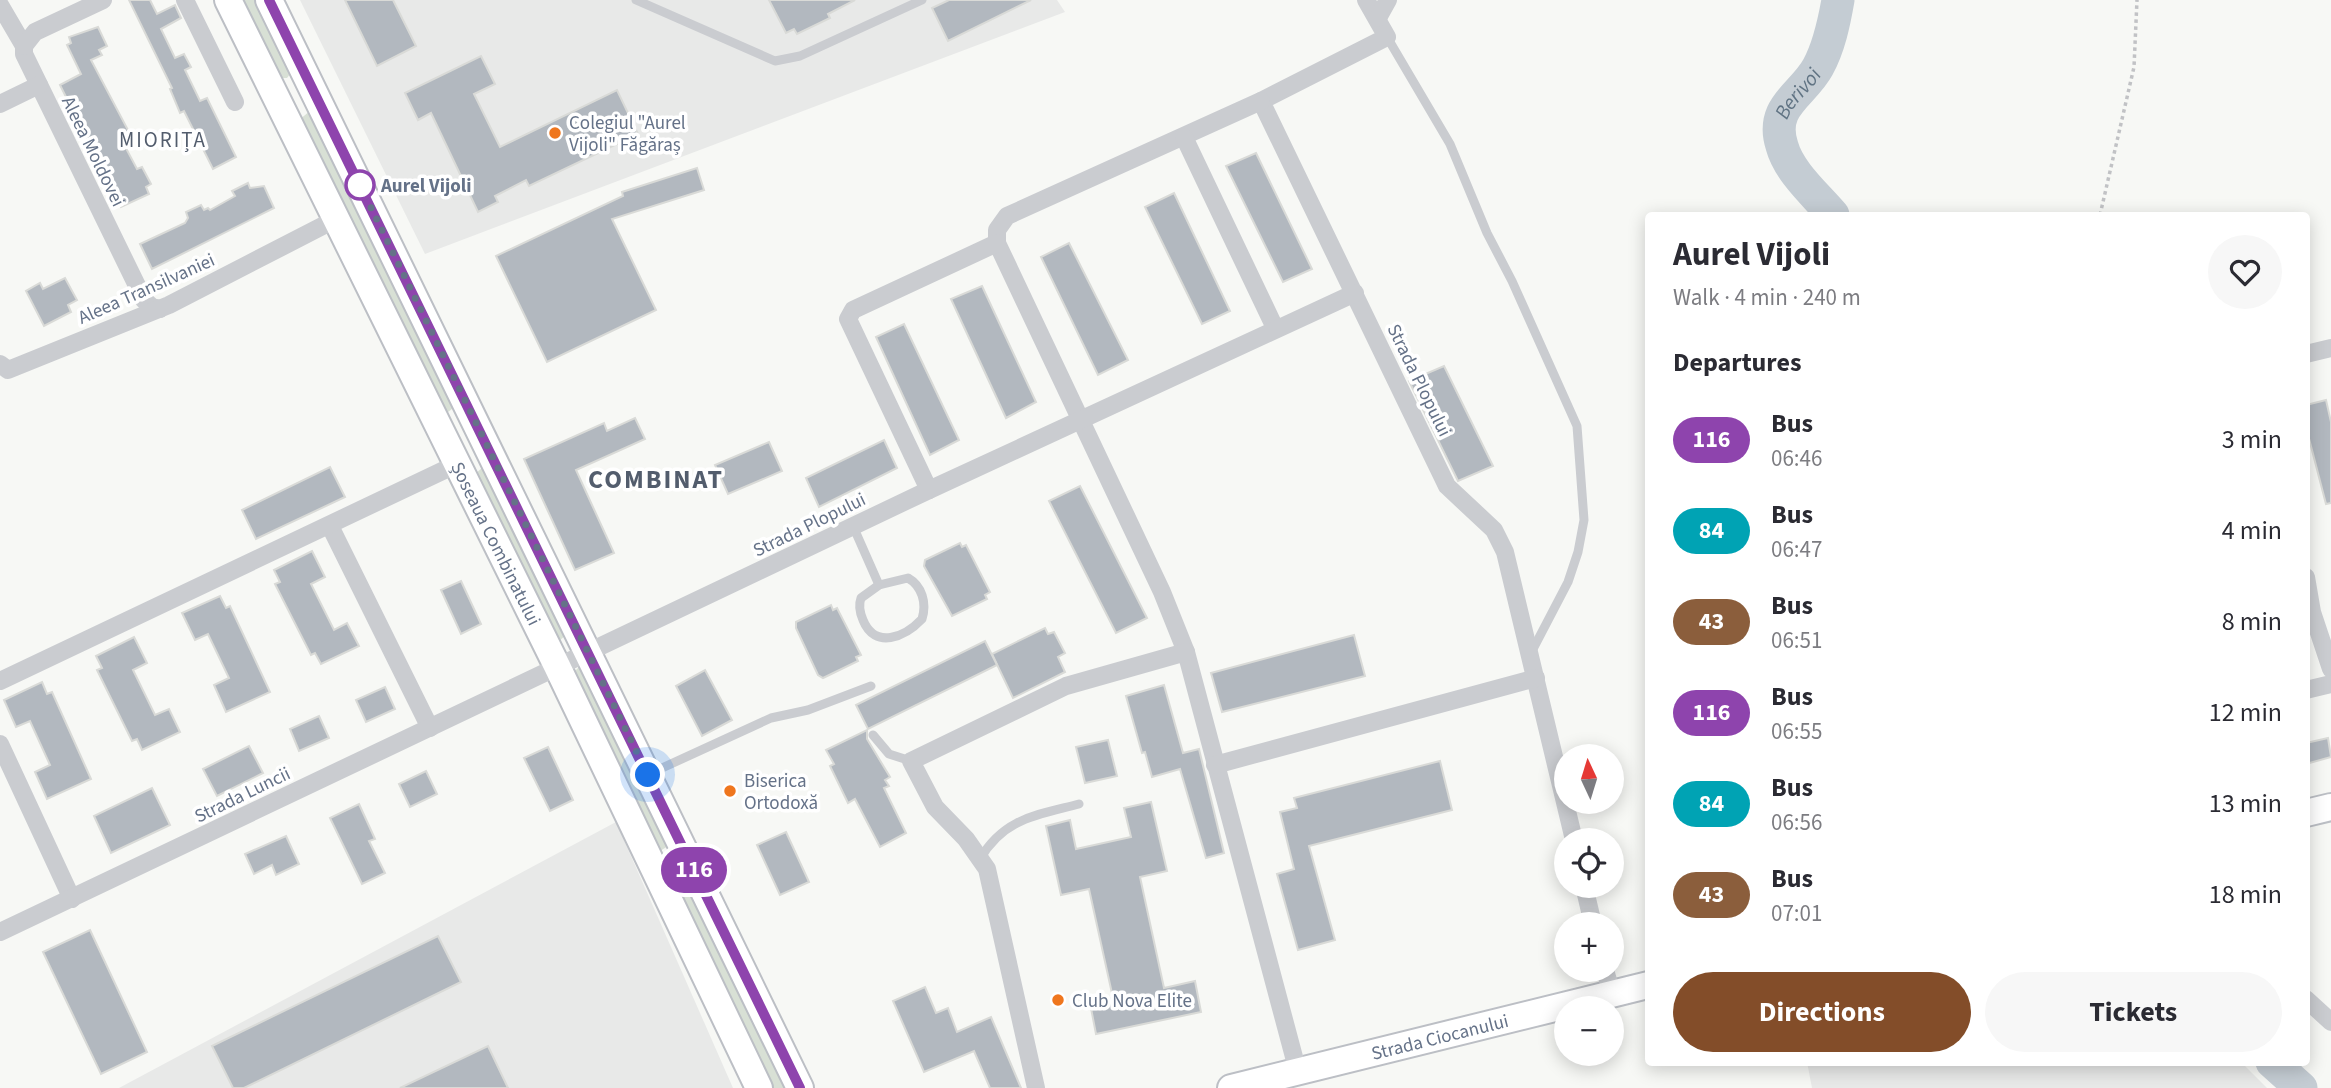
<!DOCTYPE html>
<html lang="en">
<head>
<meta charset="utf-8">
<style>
  :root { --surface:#fff; --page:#f7f7f7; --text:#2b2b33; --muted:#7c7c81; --accent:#834d29 }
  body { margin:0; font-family:"Source Sans 3",sans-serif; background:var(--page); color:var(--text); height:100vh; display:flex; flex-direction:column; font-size:26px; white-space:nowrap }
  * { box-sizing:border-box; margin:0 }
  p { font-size:23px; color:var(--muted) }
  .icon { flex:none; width:38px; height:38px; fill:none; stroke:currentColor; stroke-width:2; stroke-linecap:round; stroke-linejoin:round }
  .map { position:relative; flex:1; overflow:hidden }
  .drawer { position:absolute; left:1645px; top:212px; width:665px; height:854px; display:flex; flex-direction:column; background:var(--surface); border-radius:7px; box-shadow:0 4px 18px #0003 }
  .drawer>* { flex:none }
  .badge { padding:0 14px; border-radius:23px; font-size:24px; line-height:46px }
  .needle { width:46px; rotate:356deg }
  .buttons { position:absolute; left:1554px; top:744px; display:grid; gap:14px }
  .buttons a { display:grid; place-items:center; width:70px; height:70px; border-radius:50%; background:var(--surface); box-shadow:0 4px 18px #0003; font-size:35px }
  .you { position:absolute; width:35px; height:35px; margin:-18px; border:5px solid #fff; border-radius:50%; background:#1a73e8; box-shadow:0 0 0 10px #1a73e833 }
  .map>.badge { position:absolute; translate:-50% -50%; box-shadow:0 0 0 4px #fff }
  h2 { padding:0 28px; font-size:26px; line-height:63px }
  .round { display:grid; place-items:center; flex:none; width:74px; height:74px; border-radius:37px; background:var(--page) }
  .overview { display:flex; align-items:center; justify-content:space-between; height:119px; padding:0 28px }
  h1 { font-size:33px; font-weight:700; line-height:52px }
  .primary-button { display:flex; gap:14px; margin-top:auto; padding:14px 28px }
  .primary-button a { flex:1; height:80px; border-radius:42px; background:var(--accent); color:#fff; font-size:28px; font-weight:700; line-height:80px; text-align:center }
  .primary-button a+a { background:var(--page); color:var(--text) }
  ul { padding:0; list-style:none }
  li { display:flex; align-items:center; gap:21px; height:91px; padding:0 28px }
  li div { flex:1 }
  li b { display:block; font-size:26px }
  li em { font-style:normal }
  li .badge { min-width:77px; font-weight:700; text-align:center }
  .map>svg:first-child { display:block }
  .built { fill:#e8e9e8 }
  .green { fill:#d8e0d5 }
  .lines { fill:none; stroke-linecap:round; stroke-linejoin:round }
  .river { stroke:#c4ccd3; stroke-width:33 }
  .building { fill:#b2b8bf; stroke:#d9dad7; stroke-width:2 }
  .secondary-casing { stroke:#bcbfc5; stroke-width:30 }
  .path { stroke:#c1c2c5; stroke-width:3.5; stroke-dasharray:3.5 3.5; stroke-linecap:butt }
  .lane { stroke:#caccd0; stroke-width:9 }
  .street { stroke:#caccd0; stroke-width:18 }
  .secondary { stroke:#fff; stroke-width:26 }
  .line-casing { stroke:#fff; stroke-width:16 }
  .line { stroke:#8e44ad; stroke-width:10 }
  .walk { stroke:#657288; stroke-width:7; stroke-dasharray:0 12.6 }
  .poi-dot { fill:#ef761d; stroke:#fff; stroke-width:2.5 }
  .stop-dot { fill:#fff; stroke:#8e44ad; stroke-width:3.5 }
  .labels { text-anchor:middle; stroke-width:7; stroke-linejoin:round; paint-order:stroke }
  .poi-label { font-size:19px; fill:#657288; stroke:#fff; text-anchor:start }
  .street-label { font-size:19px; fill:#657288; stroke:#fff }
  .stop-label { font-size:19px; font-weight:bold; fill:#657288; stroke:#fff; text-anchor:start }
  .water-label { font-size:21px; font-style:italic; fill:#607383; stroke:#fff }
  .neighbourhood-label { font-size:21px; letter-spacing:2px; fill:#535d6d; stroke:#fff }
  .district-label { font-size:26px; font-weight:bold; letter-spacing:2px; fill:#535d6d; stroke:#fff }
</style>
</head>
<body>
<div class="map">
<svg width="2331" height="1088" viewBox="0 0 2331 1088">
  <rect width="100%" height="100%" fill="#f7f8f5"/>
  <g class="built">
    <path d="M300 0H1057L1065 12 425 254Z"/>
    <path d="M616 822 733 1088H119Z"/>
    <path d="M1807 1062H2241L2267 1088H1812Z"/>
  </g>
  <g class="green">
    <path d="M239 0H258L291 73 287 78H278Z"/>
    <path d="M310 111 456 406 448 412H442L299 120Z"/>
    <path d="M483 467 567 634 559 641 474 475Z"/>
    <path d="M578 668H582L668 846 660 851 572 674Z"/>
    <path d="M679 871H682L790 1088H770L672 878Z"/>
  </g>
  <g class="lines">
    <g class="river">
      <path id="s1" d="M1833 215C1816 195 1789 172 1782 146 1769 106 1803 95 1818 67 1829 47 1834 23 1838 0"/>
      <path d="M2272 1062 2301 1088"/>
    </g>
  </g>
  <g class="building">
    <path d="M129 0H150L157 14 175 5 181 18 161 29 175 58 184 54 191 67 185 70 200 101 207 98 236 157 213 169 184 111 180 113 170 89 172 88Z"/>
    <path d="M345 0H393L416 46 377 66Z"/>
    <path d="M769 0H855L828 14 830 18 797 34 794 29 786 33Z"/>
    <path d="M949 0H1031L948 41 932 8Z"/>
    <path d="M98 27 107 46 99 50 102 55 91 60 129 132 120 137 137 169 142 167 151 184 146 187 149 194 121 207 109 183 113 181 100 154 96 157 60 85 81 74 67 45 71 43 69 37Z"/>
    <path d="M481 56 495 84 474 94 500 147 617 90 638 134 529 186 526 180 495 196 498 202 478 212 431 113 418 120 405 93Z"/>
    <path d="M1256 153 1312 269 1283 282 1226 166Z"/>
    <path d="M697 168 704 190 612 219 656 310 547 362 496 256 623 196 622 192Z"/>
    <path d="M248 183 250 188 264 186 274 208 152 269 140 244 185 223 188 218 186 212 201 205 204 210 208 208 210 210 235 196 232 191Z"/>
    <path d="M1174 193 1230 311 1202 324 1145 207Z"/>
    <path d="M1069 243 1128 360 1098 375 1041 257Z"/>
    <path d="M65 278 77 300 68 305 71 312 44 326 26 291 40 283 43 289Z"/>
    <path d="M982 286 1036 402 1006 418 951 299Z"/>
    <path d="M904 324 959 440 930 455 876 337Z"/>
    <path d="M1444 366 1493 466 1458 481 1409 381Z"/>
    <path d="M2326 400 2331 422V503L2326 504 2306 427V405Z"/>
    <path d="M635 418 645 439 576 470 614 553 575 570 524 459 604 423 607 431Z"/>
    <path d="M884 440 897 468 819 507 806 478Z"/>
    <path d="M769 442 782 471 728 494 715 465Z"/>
    <path d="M330 467 345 497 256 539 242 510Z"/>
    <path d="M1080 486 1147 618 1116 633 1049 501Z"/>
    <path d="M960 543 962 547 966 545 990 592 985 595 987 599 952 616 924 566 925 560Z"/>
    <path d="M312 551 325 577 311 584 334 630 347 623 359 646 321 664 315 653 311 655 275 584 280 582 274 570Z"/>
    <path d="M461 581 481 624 461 634 441 590Z"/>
    <path d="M220 596 226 608 230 606 270 692 226 712 214 685 229 678 208 634 195 640 182 613Z"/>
    <path d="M831 605 833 610 837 608 861 655 856 657 858 661 823 678 818 675 796 628V622Z"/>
    <path d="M1045 628 1048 634 1054 632 1065 653 1058 657 1065 672 1013 698 992 654Z"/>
    <path d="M1354 635 1365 676 1222 712 1211 673Z"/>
    <path d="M134 637 147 663 133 670 155 715 169 709 180 732 142 750 137 739 132 741 97 670 102 668 96 656Z"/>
    <path d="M985 641 997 665 868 729 856 705Z"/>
    <path d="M705 670 732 720 702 736 676 686Z"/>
    <path d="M42 682 47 694 52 692 91 779 47 799 35 772 50 765 30 721 16 727 4 700Z"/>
    <path d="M1164 685 1183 753 1199 749 1224 853 1206 858 1180 769 1152 777 1145 752 1142 753 1126 696Z"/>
    <path d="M385 687 395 709 366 722 356 700Z"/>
    <path d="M319 716 329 738 299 751 290 729Z"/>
    <path d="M867 730V739L890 777 885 780 889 786 884 788 906 833 880 847 855 799 848 803 830 766 834 764 826 750Z"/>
    <path d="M2328 738 2331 757 2306 764V743Z"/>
    <path d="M1108 740 1117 776 1085 783 1076 747Z"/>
    <path d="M249 746 263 773 217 796 203 769Z"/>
    <path d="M548 747 573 800 550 811 524 758Z"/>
    <path d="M1440 761 1452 810 1309 846 1335 940 1298 950 1277 874 1294 869 1280 812 1297 808 1294 798Z"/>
    <path d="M426 771 437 794 410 807 399 784Z"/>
    <path d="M152 788 170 825 111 853 94 816Z"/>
    <path d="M1151 802 1167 871 1140 877 1164 988 1195 981 1201 1012 1096 1034 1090 1003 1113 998 1089 889 1061 895 1046 826 1070 820 1076 849 1131 837 1124 808Z"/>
    <path d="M359 804 375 839 369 841 385 873 362 884 330 818Z"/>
    <path d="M786 832 809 882 780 895 757 845Z"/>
    <path d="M286 836 299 864 276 875 272 865 254 874 245 854Z"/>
    <path d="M90 930 147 1052 101 1074 43 952Z"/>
    <path d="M438 936 461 982 244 1088H233L212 1046Z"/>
    <path d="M925 987 936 1013 948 1008 957 1032 991 1017 1021 1088H990L974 1051 924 1072 893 1001Z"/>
    <path d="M488 1046 508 1088H400Z"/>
  </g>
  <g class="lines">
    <g class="secondary-casing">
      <g id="secondary">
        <path id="s2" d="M228 0 557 666 759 1088"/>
        <path d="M269 0 800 1088"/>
        <path d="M2306 813 2331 807"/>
        <path id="s3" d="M1231 1088 1648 985"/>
      </g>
    </g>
    <path class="path" d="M2100 215 2134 67 2137 0"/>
    <g class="lane">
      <path d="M636 0 775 61 800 56 922 0"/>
      <path d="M1387 37 1450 144 1487 233 1512 281 1577 426 1584 520 1578 552 1568 582 1532 651"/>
      <path d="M853 526 879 585"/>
      <path d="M908 578C922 586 927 603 922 619 905 637 875 650 863 620 860 613 858 606 861 598L879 585Z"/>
      <path d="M873 735 889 754 911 761"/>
      <path d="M649 774 771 718 808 710 871 686"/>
      <path d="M980 859C1004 818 1037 815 1079 804"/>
    </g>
    <g class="street">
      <path d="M185 0 235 102"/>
      <path d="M1366 0 1387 37 1261 101 1447 486 1494 530 1505 552 1574 840"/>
      <path d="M0 5 24 46V54L144 300 152 307 160 309"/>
      <path d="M1378 18 1388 0"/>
      <path d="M24 46 35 32 103 0"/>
      <path d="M1261 101 1007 216 997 230V243L1162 592 1186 652 1298 1072"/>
      <path d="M0 104 39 85"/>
      <path d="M1184 137 1275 328"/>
      <path d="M2306 354 2331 348"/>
      <path d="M0 364 8 370 169 305 336 219"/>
      <path d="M929 490 848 319 853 310 997 243"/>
      <path d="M330 526 430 728"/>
      <path d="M2306 577 2312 612 2331 669"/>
      <path d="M0 681 457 464"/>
      <path d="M2306 690 2331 684"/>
      <path d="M0 744 72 899"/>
      <path d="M1215 765 1536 678"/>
      <path d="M1584 886 1593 924"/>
      <path d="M0 932 929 490 1355 293"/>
      <path d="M1605 970 1612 994"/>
      <path d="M2306 999 2331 1022"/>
      <path d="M1036 1088 987 869 966 839 935 807 911 761 1066 686 1186 652"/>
    </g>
    <use href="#secondary" class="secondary"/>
  </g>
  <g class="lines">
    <g class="line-casing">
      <path id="line" d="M269 0 800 1088"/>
    </g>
    <use href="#line" class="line"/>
    <path class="walk" d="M360 185 648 775"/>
  </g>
  <g class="poi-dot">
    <circle cx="555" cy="133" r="7"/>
    <circle cx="730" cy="791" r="7"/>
    <circle cx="1058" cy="1000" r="7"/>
  </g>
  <circle class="stop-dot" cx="360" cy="185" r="14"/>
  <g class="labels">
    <g class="poi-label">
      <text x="569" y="129">Colegiul "Aurel<tspan x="569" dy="22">Vijoli" Făgăraș</tspan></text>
      <text x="744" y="787">Biserica<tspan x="744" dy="22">Ortodoxă</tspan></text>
      <text x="1072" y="1007">Club Nova Elite</text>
    </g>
    <g class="street-label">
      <text transform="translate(94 151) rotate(64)" y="7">Aleea Moldovei</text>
      <text transform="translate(146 288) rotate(-24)" y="7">Aleea Transilvaniei</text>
      <text transform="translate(1420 380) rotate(64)" y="7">Strada Plopului</text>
      <text transform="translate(809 524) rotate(-26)" y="7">Strada Plopului</text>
      <text dy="7" stroke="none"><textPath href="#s2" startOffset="606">Șoseaua Combinatului</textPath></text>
      <text transform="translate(242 794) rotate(-26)" y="7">Strada Luncii</text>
      <text dy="7" stroke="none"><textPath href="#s3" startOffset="215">Strada Ciocanului</textPath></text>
    </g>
    <g class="stop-label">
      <text x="381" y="192">Aurel Vijoli</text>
    </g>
    <g class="water-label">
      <text dy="7" stroke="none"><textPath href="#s1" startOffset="145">Berivoi</textPath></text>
    </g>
    <g class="neighbourhood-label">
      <text x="163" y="147">MIORIȚA</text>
    </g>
    <g class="district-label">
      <text x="656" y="488">COMBINAT</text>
    </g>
  </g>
</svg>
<div class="buttons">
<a><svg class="needle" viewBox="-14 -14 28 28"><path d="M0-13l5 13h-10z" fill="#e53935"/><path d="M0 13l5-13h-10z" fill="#7c7c81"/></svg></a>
<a><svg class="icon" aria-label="locate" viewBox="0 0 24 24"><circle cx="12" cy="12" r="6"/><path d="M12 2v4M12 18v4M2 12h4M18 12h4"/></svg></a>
<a>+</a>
<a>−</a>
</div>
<div class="you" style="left:648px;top:775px"></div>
<b class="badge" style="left:694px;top:870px;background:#8e44ad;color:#fff">116</b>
<section class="drawer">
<div class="overview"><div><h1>Aurel Vijoli</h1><p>Walk · 4 min · 240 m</p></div><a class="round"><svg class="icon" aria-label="heart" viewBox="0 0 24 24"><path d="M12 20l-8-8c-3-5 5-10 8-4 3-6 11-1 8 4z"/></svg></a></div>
<h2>Departures</h2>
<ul>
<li><span class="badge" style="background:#8e44ad;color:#fff">116</span><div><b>Bus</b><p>06:46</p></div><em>3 min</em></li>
<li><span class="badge" style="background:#00a3b4;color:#fff">84</span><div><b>Bus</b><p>06:47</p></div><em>4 min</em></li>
<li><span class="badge" style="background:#8b5e3c;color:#fff">43</span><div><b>Bus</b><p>06:51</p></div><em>8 min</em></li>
<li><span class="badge" style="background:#8e44ad;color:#fff">116</span><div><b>Bus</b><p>06:55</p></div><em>12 min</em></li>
<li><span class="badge" style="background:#00a3b4;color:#fff">84</span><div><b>Bus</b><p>06:56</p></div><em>13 min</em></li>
<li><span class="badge" style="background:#8b5e3c;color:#fff">43</span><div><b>Bus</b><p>07:01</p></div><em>18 min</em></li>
</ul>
<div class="primary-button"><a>Directions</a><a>Tickets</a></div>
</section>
</div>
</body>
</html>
